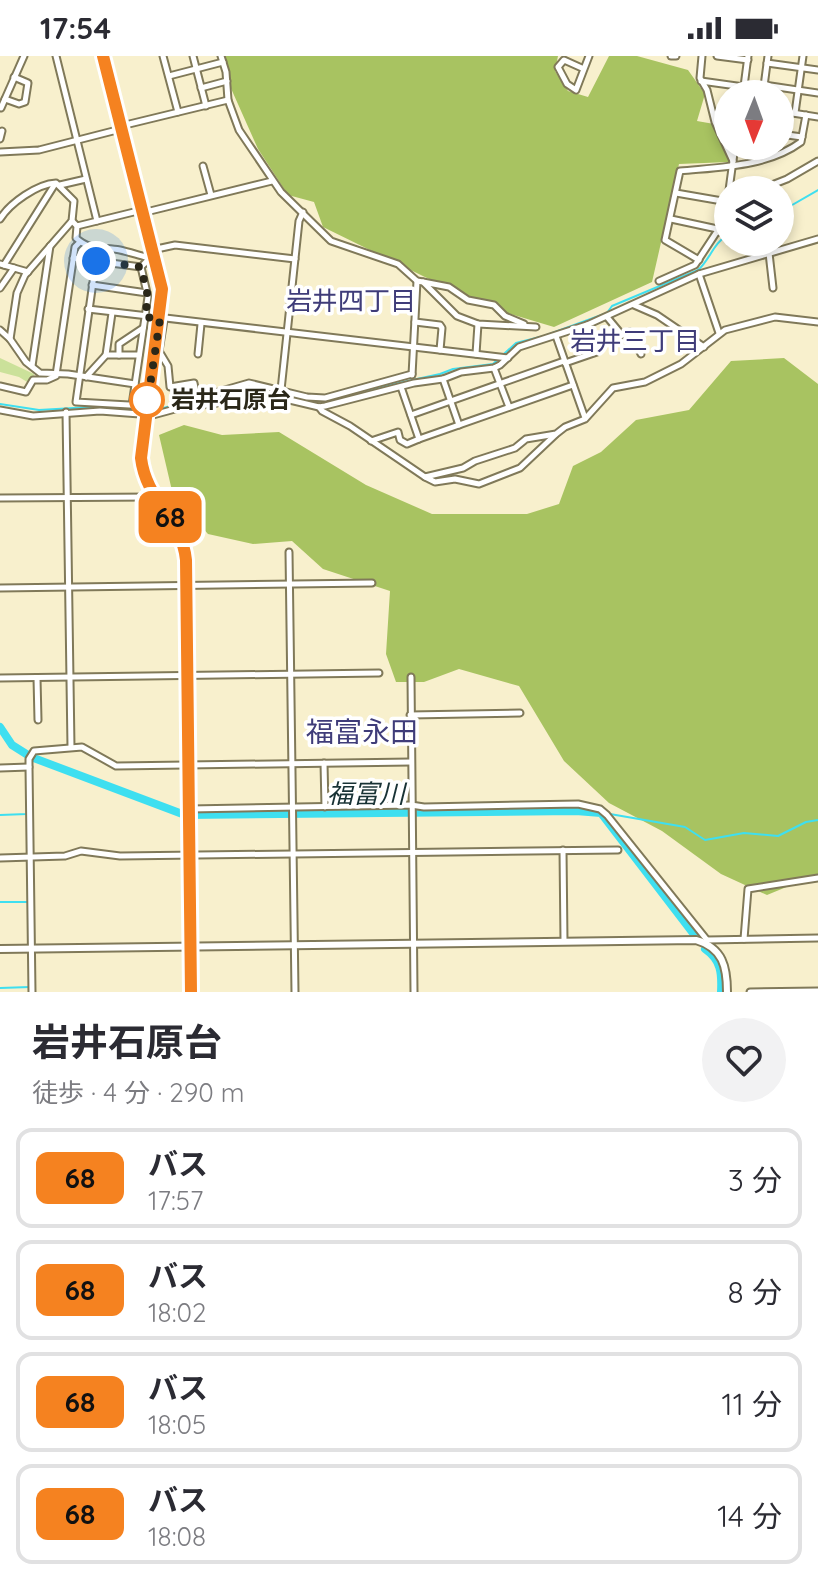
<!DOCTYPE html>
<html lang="ja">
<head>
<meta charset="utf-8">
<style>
  :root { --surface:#fff; --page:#f2f2f3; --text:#2b2b33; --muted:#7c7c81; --line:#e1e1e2 }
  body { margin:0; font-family:Quicksand,"Noto Sans JP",sans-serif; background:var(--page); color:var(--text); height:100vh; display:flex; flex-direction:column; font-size:30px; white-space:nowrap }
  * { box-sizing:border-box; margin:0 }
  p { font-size:26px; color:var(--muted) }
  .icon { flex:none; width:44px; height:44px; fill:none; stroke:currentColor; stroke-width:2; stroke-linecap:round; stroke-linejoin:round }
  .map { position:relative; height:936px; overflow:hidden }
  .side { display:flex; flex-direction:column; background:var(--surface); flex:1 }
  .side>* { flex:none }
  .badge { padding:0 16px; border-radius:12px; font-size:28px; line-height:52px }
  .needle { width:52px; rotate:181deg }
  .fabs { position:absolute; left:714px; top:24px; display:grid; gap:16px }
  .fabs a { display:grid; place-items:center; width:80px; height:80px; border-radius:50%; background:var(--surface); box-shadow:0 4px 12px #0003; font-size:40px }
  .you { position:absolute; width:40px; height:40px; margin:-20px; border:6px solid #fff; border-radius:50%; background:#1a73e8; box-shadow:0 0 0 12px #1a73e833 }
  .map>.badge { position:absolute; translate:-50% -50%; box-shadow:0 0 0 4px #fff }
  .round { display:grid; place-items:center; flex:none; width:84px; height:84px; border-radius:42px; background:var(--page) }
  .head { display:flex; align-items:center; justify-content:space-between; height:136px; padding:0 32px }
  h1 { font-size:38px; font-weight:700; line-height:60px }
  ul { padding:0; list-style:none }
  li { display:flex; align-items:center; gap:24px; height:100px; margin:0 16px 12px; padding:0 16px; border:4px solid var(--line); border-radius:16px }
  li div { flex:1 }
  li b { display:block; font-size:30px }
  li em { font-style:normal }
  li .badge { min-width:88px; font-weight:700; text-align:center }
  .status { display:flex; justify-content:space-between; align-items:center; height:56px; padding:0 40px; background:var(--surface); direction:ltr }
  .status svg { height:22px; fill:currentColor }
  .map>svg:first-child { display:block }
  .green { fill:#cbe19a }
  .forest { fill:#a8c361 }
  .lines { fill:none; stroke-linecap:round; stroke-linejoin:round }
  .stream { stroke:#3edff0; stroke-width:2 }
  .river { stroke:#3edff0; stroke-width:8 }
  .minor-casing { stroke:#807959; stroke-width:9 }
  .tertiary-casing { stroke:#807959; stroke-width:10 }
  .primary-casing { stroke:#807959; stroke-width:12 }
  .minor { stroke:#fff; stroke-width:5 }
  .tertiary { stroke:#fff; stroke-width:6 }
  .primary { stroke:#fff; stroke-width:8 }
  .line-casing { stroke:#fff; stroke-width:18 }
  .line { stroke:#f58220; stroke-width:12 }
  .walk { stroke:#2a2719; stroke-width:8; stroke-dasharray:0 14.4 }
  .stop-dot { fill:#fff; stroke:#f58220; stroke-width:4 }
  .labels { text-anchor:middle; stroke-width:7; stroke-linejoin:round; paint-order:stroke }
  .stop-label { font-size:24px; font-weight:bold; fill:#2a2719; stroke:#fff; text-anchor:start }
  .neighbourhood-label { font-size:26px; fill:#3f3c79; stroke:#fff }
  .water-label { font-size:26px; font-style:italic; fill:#183235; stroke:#fff }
  .quarter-label { font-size:28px; fill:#3f3c79; stroke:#fff }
</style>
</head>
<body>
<div class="status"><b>17:54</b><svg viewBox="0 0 49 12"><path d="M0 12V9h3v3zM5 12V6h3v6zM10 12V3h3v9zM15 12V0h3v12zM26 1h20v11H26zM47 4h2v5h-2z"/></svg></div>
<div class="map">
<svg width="818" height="936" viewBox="0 0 818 936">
  <rect width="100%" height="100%" fill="#f8f0cd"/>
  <path class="green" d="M0 302 34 318 32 329 19 321 0 316Z"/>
  <g class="forest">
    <path d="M224 0H558L555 15 568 35 588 41 609 0H637L688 14 705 38 697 65 714 68 729 106 679 108 652 226 554 271 484 250 323 171 314 146 288 139 258 93 225 19Z"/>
    <path d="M784 302 818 328V818L767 839 721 818 662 775 609 747 564 705 519 630 459 613 424 626H396L386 598 390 535 323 513 292 485 253 488 208 478 173 439 159 379 184 369 222 379 279 376 366 429 432 458H527L559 448 573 410 601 396 636 364 689 354 731 305Z"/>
  </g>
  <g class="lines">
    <g class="stream">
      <path d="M780 156 818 134"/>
      <path d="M357 336 440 318 453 313 493 308 516 287 544 280 607 257 612 250 698 214C710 204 713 187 728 179"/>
      <path d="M0 348 39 354 91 351 146 355"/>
      <path d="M152 355 186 346 211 344 245 331 317 345 332 343"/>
      <path d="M26 700 27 698"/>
      <path d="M610 758 685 771 705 784 744 777 778 780 806 766 818 764"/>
      <path d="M0 759 27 758V723"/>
      <path d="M416 841V881"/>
      <path d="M0 846H28L27 758"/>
      <path d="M28 847 29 865"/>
      <path d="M416 891 417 936"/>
      <path d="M0 932 30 931"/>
    </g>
    <g class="river">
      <path d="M0 671 12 689 31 701 185 759 576 755 601 757 696 881"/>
      <path d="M705 893C721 904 722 917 721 936"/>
    </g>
    <g class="minor-casing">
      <g id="minor">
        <path d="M56 0 97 165"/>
        <path d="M163 0 178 56"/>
        <path d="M193 0 206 50"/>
        <path d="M221 0 226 16 228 44 239 74 281 136 331 185 398 208 417 225 423 226 457 260 478 268 536 271"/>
        <path d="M671 0H676"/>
        <path d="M702 0 700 22 707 34 715 66 733 105"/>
        <path d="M717 0 748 4"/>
        <path d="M767 7 818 14"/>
        <path d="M584 13 564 4 558 11 567 28 576 34 589 0"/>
        <path d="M169 20 223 6"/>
        <path d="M701 25 744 31"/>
        <path d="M764 29 818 37"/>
        <path d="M201 32 227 25"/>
        <path d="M743 38 748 0"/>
        <path d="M763 38 768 0"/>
        <path d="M5 43 19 48 25 46 28 27 14 21"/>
        <path d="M1 52 24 0"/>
        <path d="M780 55 818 61"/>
        <path d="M795 57 803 0"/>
        <path d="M121 70 228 44"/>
        <path d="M780 78 802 81"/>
        <path d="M0 83 2 75"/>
        <path d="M0 96 39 94 121 73"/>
        <path d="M203 110 211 139"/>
        <path d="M60 129 86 123"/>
        <path d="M729 134 735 90"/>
        <path d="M759 134 787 123 818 105"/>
        <path d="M676 137 728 146"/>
        <path d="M142 157 272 125"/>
        <path d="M0 163C10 147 37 128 56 127L74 145 72 165 25 219 17 237 10 283"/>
        <path d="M671 163 722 174"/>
        <path d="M72 165 77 170 76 182C90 195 103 191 120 194 129 196 138 199 146 201L148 204"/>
        <path d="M77 170 142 154"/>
        <path d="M152 194 175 189 295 203"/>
        <path d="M769 197 773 232"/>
        <path d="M73 202 141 211 148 204"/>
        <path d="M699 204 665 184 680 115C720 111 767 111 801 86L806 59"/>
        <path d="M96 205 76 346 147 350"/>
        <path d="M0 208 28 216"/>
        <path d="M4 209 55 128"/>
        <path d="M699 218 719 277"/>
        <path d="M659 225 695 209 716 177 723 174 728 143"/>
        <path d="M423 226 449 231 468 244 494 249 505 260 524 268"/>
        <path d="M92 229 147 237"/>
        <path d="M0 232 14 212"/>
        <path d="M634 249 657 259 704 291"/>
        <path d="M88 253 508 302"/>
        <path d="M607 261 622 279 630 276 641 298"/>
        <path d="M164 264 159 295 168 310 170 331 194 327 197 342 249 327 307 341 325 342 412 318"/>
        <path d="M415 266 440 269 442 272 440 294"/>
        <path d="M0 274 10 283 26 306 40 317 68 318 135 328"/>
        <path d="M556 280 585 362"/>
        <path d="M198 298 201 268"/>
        <path d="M476 298 478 268"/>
        <path d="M106 299 112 257"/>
        <path d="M119 299V288L143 272"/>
        <path d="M565 307 597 296 587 269"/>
        <path d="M32 310 50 190"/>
        <path d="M494 312 509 351"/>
        <path d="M56 319 75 191 80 186"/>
        <path d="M412 319 417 225"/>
        <path d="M86 321 106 299H139"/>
        <path d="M443 323 459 369"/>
        <path d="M0 330 26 336 33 324H47L56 320"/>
        <path d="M401 331 419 383 573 329"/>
        <path d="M281 334 299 165 303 156"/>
        <path d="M132 349 148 241 141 211"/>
        <path d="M319 351 322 355 350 370 425 421 463 412 475 405 515 392 526 383 556 378 565 371 585 363 613 332 645 326 681 308 725 274 775 261 818 266"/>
        <path d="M0 354 33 360 100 355 153 359 186 350 214 348 247 334 319 351 325 350 414 327 443 323 461 316 494 312 500 309 519 291 587 269 699 218 818 183"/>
        <path d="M66 356 71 691"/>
        <path d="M411 359 564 305"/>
        <path d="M371 385 398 376 400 384 407 388 419 383"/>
        <path d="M425 421 435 426 455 423 479 428 520 412 555 379"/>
        <path d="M0 442 153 441"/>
        <path d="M289 496 295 936"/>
        <path d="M0 532 372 527"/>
        <path d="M411 621 414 936"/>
        <path d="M0 622 379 617"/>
        <path d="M37 622 38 664"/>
        <path d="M410 659 520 657"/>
        <path d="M324 707 325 751"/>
        <path d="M0 712 29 711"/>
        <path d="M190 753 411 749 424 751 578 748 600 753 607 759 707 884 705 887"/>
        <path d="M563 794 564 885"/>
        <path d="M0 802 65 800 81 795 120 800 618 794"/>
        <path d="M744 883 748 833 818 822"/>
        <path d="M707 884 818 882"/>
        <path d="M32 936 29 711V703L34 695 82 691 116 710 411 706"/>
        <path d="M750 936 818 935"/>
      </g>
    </g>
    <g class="tertiary-casing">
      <path id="tertiary" d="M0 893 696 884C723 892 727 911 727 936"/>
    </g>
    <g class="primary-casing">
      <path id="primary" d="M103 0 162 233V244L141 402C146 445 182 463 186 504L191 936"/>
    </g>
    <use href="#minor" class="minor"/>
    <use href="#tertiary" class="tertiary"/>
    <use href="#primary" class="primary"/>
  </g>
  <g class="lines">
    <g class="line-casing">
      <path id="line" d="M103 0 162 233 141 402C146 445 182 463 186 504L191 936"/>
    </g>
    <use href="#line" class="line"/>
    <path class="walk" d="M96 205 141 211 148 241 145 261 160 263 147 350V344"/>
  </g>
  <circle class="stop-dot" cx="147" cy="344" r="16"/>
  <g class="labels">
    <g class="stop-label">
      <text x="171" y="352">岩井石原台</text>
    </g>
    <g class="neighbourhood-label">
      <text x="351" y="254">岩井四丁目</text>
      <text x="635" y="294">岩井三丁目</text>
    </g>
    <g class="water-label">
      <text x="366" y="747">福富川</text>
    </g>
    <g class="quarter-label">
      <text x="362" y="686">福富永田</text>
    </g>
  </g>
</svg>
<div class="fabs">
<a><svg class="needle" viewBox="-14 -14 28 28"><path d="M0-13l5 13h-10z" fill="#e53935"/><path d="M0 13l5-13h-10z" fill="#7c7c81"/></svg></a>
<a><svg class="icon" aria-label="layers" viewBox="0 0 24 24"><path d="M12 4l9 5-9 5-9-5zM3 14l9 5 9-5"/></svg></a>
</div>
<div class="you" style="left:96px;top:205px"></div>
<b class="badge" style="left:170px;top:461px;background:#f58220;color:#111">68</b>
</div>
<section class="side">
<div class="head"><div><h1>岩井石原台</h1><p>徒歩 · 4 分 · 290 m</p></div><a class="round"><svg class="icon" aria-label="heart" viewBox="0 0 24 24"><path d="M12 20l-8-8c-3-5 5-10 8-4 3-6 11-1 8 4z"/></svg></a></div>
<ul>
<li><span class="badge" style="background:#f58220;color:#111">68</span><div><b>バス</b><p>17:57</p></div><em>3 分</em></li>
<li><span class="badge" style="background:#f58220;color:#111">68</span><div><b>バス</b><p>18:02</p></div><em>8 分</em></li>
<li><span class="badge" style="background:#f58220;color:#111">68</span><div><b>バス</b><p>18:05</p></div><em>11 分</em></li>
<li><span class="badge" style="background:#f58220;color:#111">68</span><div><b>バス</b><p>18:08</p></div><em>14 分</em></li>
</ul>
</section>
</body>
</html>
